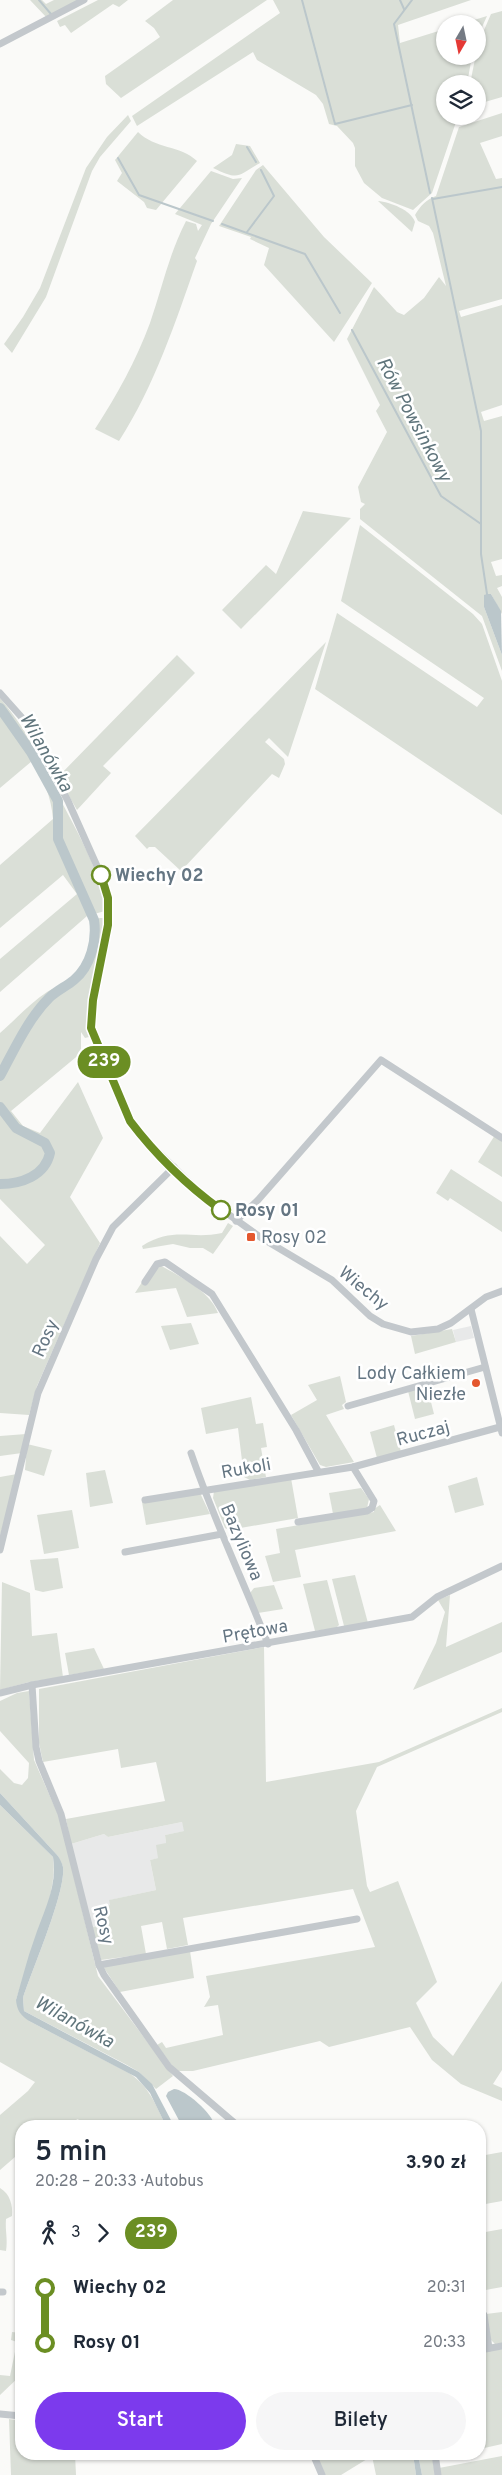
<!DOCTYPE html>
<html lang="pl">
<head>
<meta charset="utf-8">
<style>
  :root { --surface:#fff; --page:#f6f6f7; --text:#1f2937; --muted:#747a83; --accent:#7c3aed }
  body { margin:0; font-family:Overpass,sans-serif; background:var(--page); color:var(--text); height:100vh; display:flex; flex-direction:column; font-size:19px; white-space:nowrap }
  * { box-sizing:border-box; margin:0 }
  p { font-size:16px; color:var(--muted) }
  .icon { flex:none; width:28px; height:28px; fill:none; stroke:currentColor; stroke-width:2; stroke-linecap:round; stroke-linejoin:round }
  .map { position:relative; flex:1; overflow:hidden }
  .side { position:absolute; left:15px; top:2120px; width:471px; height:340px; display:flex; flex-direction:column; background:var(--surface); border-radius:20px; box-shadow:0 1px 4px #0004 }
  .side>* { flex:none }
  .badge { padding:0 10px; border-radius:16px; font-size:18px; line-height:32px }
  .needle { width:32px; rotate:189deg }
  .fabs { position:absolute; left:436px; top:15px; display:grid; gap:10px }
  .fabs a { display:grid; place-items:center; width:50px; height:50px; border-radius:50%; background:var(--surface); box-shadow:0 1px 4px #0004; font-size:25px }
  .map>.badge { position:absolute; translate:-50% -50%; box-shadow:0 0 0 2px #fff }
  .legs { display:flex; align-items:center; gap:8px; height:55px; padding:0 20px; font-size:16px }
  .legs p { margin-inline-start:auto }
  .overview { display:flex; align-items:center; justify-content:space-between; height:85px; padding:0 20px }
  h1 { font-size:28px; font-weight:600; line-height:38px }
  .action { display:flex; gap:10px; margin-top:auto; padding:10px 20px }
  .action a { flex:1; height:58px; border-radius:30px; background:var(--accent); color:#fff; font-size:20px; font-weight:600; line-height:58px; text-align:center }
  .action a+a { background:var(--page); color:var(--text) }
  ul { padding:0 20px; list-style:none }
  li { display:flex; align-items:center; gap:18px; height:55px; font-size:19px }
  li i { display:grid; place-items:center; width:8px; height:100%; margin:0 6px; background:currentColor }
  li i::after { content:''; width:12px; height:12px; margin:-6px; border:4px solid; border-radius:50%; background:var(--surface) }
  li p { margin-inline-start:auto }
  li:first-child i { background:linear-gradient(#0000 50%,currentColor 0) }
  li:last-child i { background:linear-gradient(currentColor 50%,#0000 0) }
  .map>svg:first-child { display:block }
  .built { fill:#e8e9e9 }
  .green { fill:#dadfd7 }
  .water { fill:#bbc7cb }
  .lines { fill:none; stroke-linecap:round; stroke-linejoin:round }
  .stream { stroke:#bbc7cb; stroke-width:2 }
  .river { stroke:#bbc7cb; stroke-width:10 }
  .minor { stroke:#c3c8cc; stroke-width:7 }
  .line-1-casing { stroke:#fff; stroke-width:11 }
  .line-1 { stroke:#6b8e23; stroke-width:8 }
  .stop-1-dot { fill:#fff; stroke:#6b8e23; stroke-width:2.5 }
  .poi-dot { fill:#e4572e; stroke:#fff; stroke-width:2 }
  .labels { text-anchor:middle; stroke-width:5; stroke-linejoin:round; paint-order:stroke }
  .stop-label { font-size:18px; font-weight:bold; fill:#657683; stroke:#fff; text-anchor:start }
  .poi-label { font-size:18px; fill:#657683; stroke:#fff; text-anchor:start }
  .street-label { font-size:18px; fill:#657683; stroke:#fff }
  .water-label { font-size:19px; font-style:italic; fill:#60757c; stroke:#fff }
</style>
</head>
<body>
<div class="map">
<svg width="502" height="2475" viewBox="0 0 502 2475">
  <rect width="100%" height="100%" fill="#fafaf8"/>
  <g class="built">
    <path d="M471 1326 474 1338 456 1342 453 1330Z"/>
    <path d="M182 1822 185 1831 165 1835 166 1843 159 1858 150 1860 156 1890 110 1900V1905L105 1925 92 1927 71 1844 104 1834 108 1837Z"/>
  </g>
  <g class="green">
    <path d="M30 0H42L46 4 54 0H81L47 18Z"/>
    <path d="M98 0H128L119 7 113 4 71 33 65 25 60 27 57 21Z"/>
    <path d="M173 0H267L121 98 106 84 105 76 160 37 154 28 145 21Z"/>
    <path d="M273 0H471L398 25 400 43 445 29V56H472L467 84H445V116H458L432 193 413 210 382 198 364 183 355 166V148L353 143 337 126 329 124 323 104 316 95 257 60 253 52 137 126 132 116 280 13Z"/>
    <path d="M502 11V97L478 104V84H470L478 44 491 14Z"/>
    <path d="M487 16 478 36V24H461Z"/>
    <path d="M502 113V136L480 143 496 179 502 178V299L459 311 461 317 502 305V405L481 412 484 421 502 416V559L491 562 496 576 502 575V586L497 588 502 597V614L491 594 484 607 502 655V671L482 616 360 519V509L365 504 361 502 358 487 387 432 376 411 380 405 347 339 374 287 397 312 404 315 424 298 439 277 446 286 433 233 429 226 418 221 415 215C420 206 427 199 436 196L459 127Z"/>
    <path d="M128 115 131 121 100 157 92 171 46 297 12 353 4 344 23 317 40 288 86 168 107 137Z"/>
    <path d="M138 132C155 149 180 145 197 161L156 210 147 208 144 202 117 181 122 173 115 160Z"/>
    <path d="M236 144 250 146 260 163C237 176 240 181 213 168L232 155Z"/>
    <path d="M263 165 324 237 372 283 334 342 264 265 269 248 250 239 251 237 219 226 256 170Z"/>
    <path d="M211 171 233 179 242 178 211 224 195 258 197 261C175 323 155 385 119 441L95 429C117 395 136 361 150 323 162 288 169 254 186 221L196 224 198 231 202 225 175 214Z"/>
    <path d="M378 201C390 202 411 210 415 222L412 232Z"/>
    <path d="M303 511 351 518 241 629 222 610 266 565 276 574Z"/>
    <path d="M360 525 473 614 482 624 502 681V815L315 689 337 613 477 707 484 698 341 601Z"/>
    <path d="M326 642 288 757 269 738 265 742 284 759 285 764 279 778 272 774 181 871 155 847H149L147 849 135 836Z"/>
    <path d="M177 655 195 673 103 766 111 773 77 810 58 777Z"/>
    <path d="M0 698C28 731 40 759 59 797 72 822 86 846 96 873L95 875 103 893 105 911 87 916 0 992V959L77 894 63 875 0 928V865L53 819C51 796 44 780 32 761L0 788Z"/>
    <path d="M100 918H105V926C97 963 85 999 89 1037L85 1038 81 1032V1053L11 1111 23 1126 40 1133 78 1082 103 1138 70 1197 100 1243 37 1386 29 1415 0 1413V1236L27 1264 45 1245 0 1199V1033C15 1020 30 1003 47 992 51 989 57 988 61 985 83 971 95 946 90 921Z"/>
    <path d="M495 1135 502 1140V1177L478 1162Z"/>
    <path d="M451 1169 502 1202V1232L450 1198 448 1201 436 1193Z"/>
    <path d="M228 1223 233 1226 213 1254 203 1248H190L173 1244 143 1249 142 1246C175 1226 190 1240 222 1233Z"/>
    <path d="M155 1262C176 1275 209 1289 218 1313L187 1317 176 1288 135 1293Z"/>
    <path d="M191 1323 199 1344 170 1350 161 1326Z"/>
    <path d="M452 1329 456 1342 415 1354 411 1336Z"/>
    <path d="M340 1376 346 1402 342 1405 344 1409 326 1415 354 1462 326 1467 320 1465 291 1415 317 1400 308 1385Z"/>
    <path d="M427 1386 434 1414 415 1419 408 1391Z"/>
    <path d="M251 1397 256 1424 263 1423 267 1447 261 1448 266 1477 250 1480 244 1477 238 1428 206 1434 201 1408Z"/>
    <path d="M394 1425 401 1452 377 1458 370 1432Z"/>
    <path d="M26 1434 22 1453 0 1456V1436Z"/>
    <path d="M27 1444 52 1450 44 1476 25 1470Z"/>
    <path d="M105 1470 113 1503 90 1507 86 1473Z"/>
    <path d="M17 1474 0 1536V1477Z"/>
    <path d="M477 1477 484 1505 455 1513 448 1486Z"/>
    <path d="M291 1478 298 1518 229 1530 225 1528 213 1498 214 1491Z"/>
    <path d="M361 1488 369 1499 367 1508 333 1514 329 1493Z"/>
    <path d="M200 1493 210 1514 146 1525 142 1502Z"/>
    <path d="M380 1505 396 1531 295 1550 301 1577 273 1582 265 1556 280 1553 276 1529 374 1512V1509Z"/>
    <path d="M72 1510 79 1548 44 1554 37 1515Z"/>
    <path d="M58 1558 63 1588 43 1592 35 1590 30 1560Z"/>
    <path d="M355 1575 368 1623 347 1627 344 1626 332 1579Z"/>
    <path d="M327 1580 339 1625 336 1628 315 1631 303 1584Z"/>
    <path d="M2 1582 30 1593 32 1636 57 1633 63 1677 29 1682 0 1690Z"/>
    <path d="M274 1585 283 1609 258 1613 250 1593 254 1588Z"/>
    <path d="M450 1595 446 1647 502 1622V1652L413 1690 436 1643 445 1612 438 1600Z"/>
    <path d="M264 1647 266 1782 379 1762 502 1708V1712L377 1767 356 1811 367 1886 370 1892 398 1881 437 1982 416 2003 433 2037 453 2056 502 1981V2070L493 2084 502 2088V2101L461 2084 432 2060 410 2027 329 2047 320 2041 193 2071H176L157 2045 162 2042 166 2048 223 2035 218 2005 204 2007 210 1997 206 1976 375 1947 353 1889 183 1918 188 1945 167 1949 162 1922 141 1926 146 1954 101 1960 92 1927 105 1925 101 1907 110 1905 109 1900 156 1890 150 1860 158 1858 156 1845 166 1843 165 1835 184 1831 182 1822 108 1837 104 1834 71 1844 66 1819 165 1801 156 1762 121 1768 118 1749 43 1762 39 1743V1689Z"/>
    <path d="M94 1648 104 1669 69 1675 65 1653Z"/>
    <path d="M29 1691 34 1760 60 1819 98 1976 173 2076 156 2089 139 2072 127 2065 24 2011 23 1998C32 1970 66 1892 63 1867 62 1863 59 1859 58 1856L0 1793V1769L14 1783 22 1785 28 1778 29 1763 0 1731V1701L17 1693Z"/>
    <path d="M0 1805 53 1857C59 1894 28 1963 16 2000L29 2021 129 2073C149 2086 156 2105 166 2126H77L82 2121 77 2119 73 2126H21V2161L15 2157 0 2170V2115L28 2091 35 2082 0 2062Z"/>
    <path d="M190 1951 194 1978 120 1992 104 1968 106 1965Z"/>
    <path d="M502 2152V2201L480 2205V2156Z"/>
    <path d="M0 2188C10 2194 13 2205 12 2216L6 2219C5 2231 8 2239 6 2251L0 2250Z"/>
    <path d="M502 2229V2287L480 2291V2233Z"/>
    <path d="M502 2312V2343L495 2344 489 2338 486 2314Z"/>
    <path d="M12 2332 21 2333V2375L0 2395V2375L10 2376 17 2342 11 2340Z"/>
    <path d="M502 2349V2444L480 2449V2352Z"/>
    <path d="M9 2419 21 2421V2454H75L76 2475H11Z"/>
    <path d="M315 2454H413L416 2475H376L372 2456 341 2475H325Z"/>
    <path d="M418 2454H432L435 2475H422Z"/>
    <path d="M502 2456V2475H440L439 2468Z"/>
  </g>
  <g class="water">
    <path d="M487 594H491L501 611 502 655 484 607V595Z"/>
    <path d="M0 1793 58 1856C60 1859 62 1863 63 1867 66 1892 32 1970 23 1998L24 2011 139 2072 152 2084 174 2126H166L150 2093 136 2077 29 2021C20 2015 17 2010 16 2000 22 1980 27 1959 34 1940 43 1912 58 1887 53 1857L0 1805Z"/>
    <path d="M174 2089C185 2089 213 2114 214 2125L182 2126 166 2096 168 2092Z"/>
    <path d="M413 2454H418L422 2475H416Z"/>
  </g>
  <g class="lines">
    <g class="stream">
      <path d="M39 0 51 14"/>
      <path d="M302 0 335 124 412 105"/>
      <path d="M400 0 404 9"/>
      <path d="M412 0 394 24 430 193"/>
      <path d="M247 147 256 162"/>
      <path d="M118 158 139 195 213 221"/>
      <path d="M432 198 481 431V554L487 594"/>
      <path d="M433 199 502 187"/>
      <path d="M222 224 305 254 340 313"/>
      <path d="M247 232 274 196 261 170"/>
      <path d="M352 330 441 496 481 524"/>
    </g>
    <g class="river">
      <path d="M0 708 31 752 58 801V839L94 920C97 940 91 966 74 980 67 986 56 991 49 998 28 1019 14 1050 0 1076"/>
      <path d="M0 1107 16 1128 45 1143 50 1153C45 1176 21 1184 0 1184"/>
    </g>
    <g class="minor">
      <path d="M0 44 84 0"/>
      <path d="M0 693 25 721 68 801 101 875 108 898V925L95 988 91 1028 123 1106 139 1133 203 1196 260 1237 332 1280 370 1316 383 1324 411 1332 438 1329 451 1323 486 1297 502 1291"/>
      <path d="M236 1221 258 1200 381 1060 502 1138"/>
      <path d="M145 1282 157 1264 165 1262 212 1294 296 1430 318 1471"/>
      <path d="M471 1309 502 1433"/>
      <path d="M348 1406 485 1367"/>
      <path d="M191 1453C213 1518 243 1580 268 1644"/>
      <path d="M145 1500 353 1467 500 1427"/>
      <path d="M298 1522 367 1511 372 1508 374 1501 353 1467"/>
      <path d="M0 1550 38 1393 96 1259 113 1227 174 1167"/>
      <path d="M125 1552 222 1534"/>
      <path d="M32 1685 36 1747 39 1761 61 1814 99 1965 104 1975 169 2067 238 2126"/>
      <path d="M0 1693 32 1685 412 1617 437 1597 502 1566"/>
      <path d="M99 1965 357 1919"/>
      <path d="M0 2292H3"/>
      <path d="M480 2313 484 2315 489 2348"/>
      <path d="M480 2350 502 2346"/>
      <path d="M0 2414 21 2416"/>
      <path d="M313 2454 322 2475"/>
      <path d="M435 2454 438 2475"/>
    </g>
  </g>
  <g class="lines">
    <g class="line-1-casing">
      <path id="line-1" d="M101 875 108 898V925L93 1000 91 1028 130 1121C155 1154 188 1186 221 1210"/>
    </g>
    <use href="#line-1" class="line-1"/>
  </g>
  <g class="stop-1-dot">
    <circle cx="101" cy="875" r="9"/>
    <circle cx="221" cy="1210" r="9"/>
  </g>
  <g class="poi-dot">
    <rect x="246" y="1232" width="10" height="10" rx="2.5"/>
    <circle cx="476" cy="1383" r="5"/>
  </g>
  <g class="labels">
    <g class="stop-label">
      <text x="115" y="881">Wiechy 02</text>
      <text x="235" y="1216">Rosy 01</text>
    </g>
    <g class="poi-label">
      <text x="261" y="1243">Rosy 02</text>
      <text x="466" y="1379" text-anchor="end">Lody Całkiem<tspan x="466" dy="21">Niezłe</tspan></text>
    </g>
    <g class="street-label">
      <text transform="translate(364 1288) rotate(39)" y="6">Wiechy</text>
      <text transform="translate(45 1338) rotate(-66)" y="6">Rosy</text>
      <text transform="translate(423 1433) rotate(-15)" y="6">Ruczaj</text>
      <text transform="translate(246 1468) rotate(-10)" y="6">Rukoli</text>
      <text transform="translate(242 1542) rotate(67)" y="6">Bazyliowa</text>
      <text transform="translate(255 1631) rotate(-10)" y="6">Prętowa</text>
      <text transform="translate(104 1925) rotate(76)" y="6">Rosy</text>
    </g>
    <g class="water-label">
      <text transform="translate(415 419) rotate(62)" y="7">Rów Powsinkowy</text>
      <text transform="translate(47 752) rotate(60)" y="7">Wilanówka</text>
      <text transform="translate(75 2021) rotate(29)" y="7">Wilanówka</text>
    </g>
  </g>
</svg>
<div class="fabs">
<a><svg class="needle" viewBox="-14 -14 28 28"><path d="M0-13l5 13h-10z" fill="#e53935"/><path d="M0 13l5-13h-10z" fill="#747a83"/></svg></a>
<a><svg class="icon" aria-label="layers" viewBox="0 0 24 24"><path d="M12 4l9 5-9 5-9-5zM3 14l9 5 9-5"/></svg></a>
</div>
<b class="badge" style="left:104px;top:1062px;background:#6b8e23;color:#fff">239</b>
<section class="side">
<div class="overview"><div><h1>5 min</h1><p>20:28 – 20:33 · Autobus</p></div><b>3.90 zł</b></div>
<div class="legs"><svg class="icon" aria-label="walk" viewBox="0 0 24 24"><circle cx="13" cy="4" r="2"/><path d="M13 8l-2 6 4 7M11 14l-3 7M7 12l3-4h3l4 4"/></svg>3<svg class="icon" aria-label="forward" viewBox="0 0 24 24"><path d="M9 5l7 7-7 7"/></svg><b class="badge" style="background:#6b8e23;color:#fff">239</b></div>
<ul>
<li><i style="color:#6b8e23"></i><b>Wiechy 02</b><p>20:31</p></li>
<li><i style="color:#6b8e23"></i><b>Rosy 01</b><p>20:33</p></li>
</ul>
<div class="action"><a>Start</a><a>Bilety</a></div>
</section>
</div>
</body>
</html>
